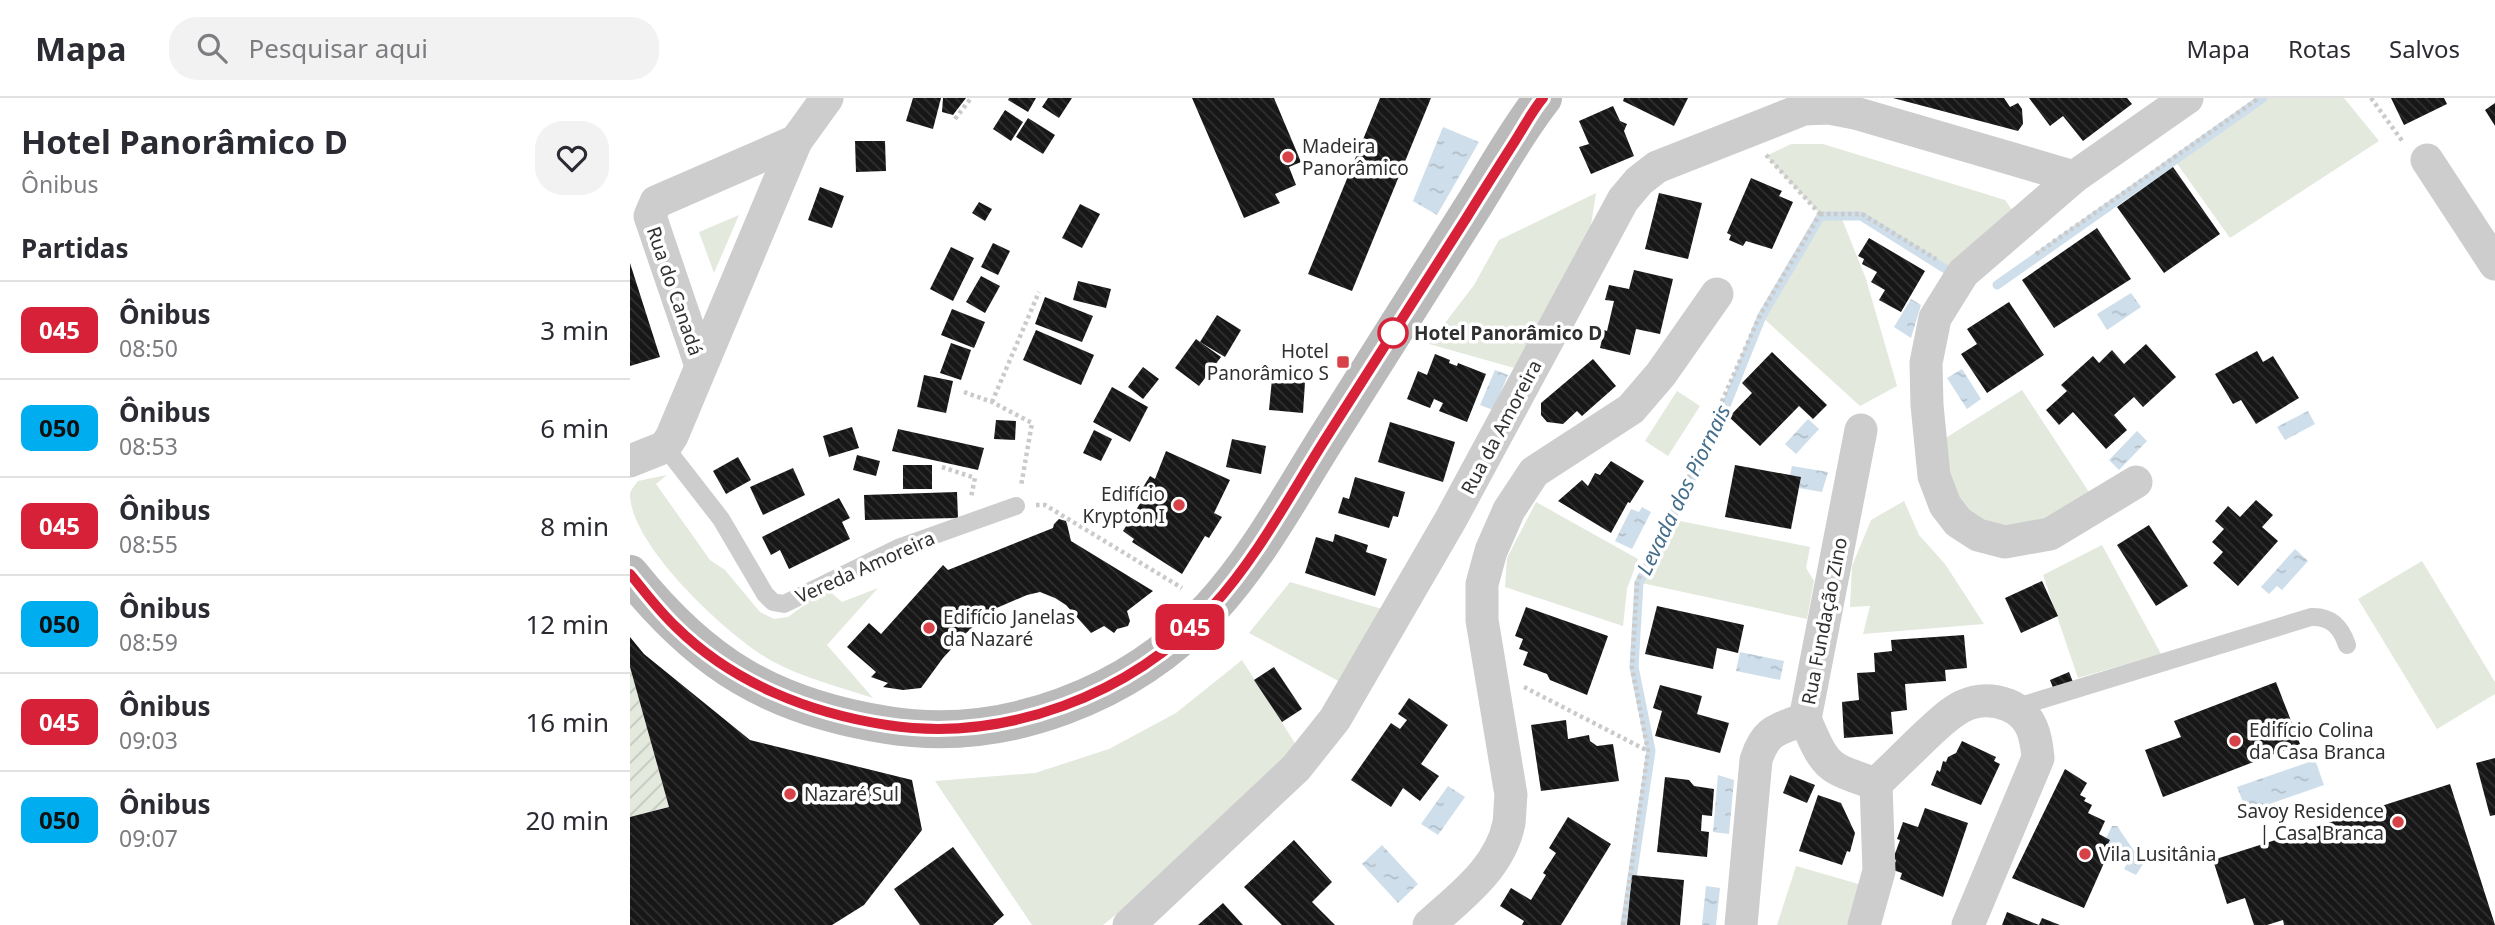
<!DOCTYPE html>
<html lang="pt">
<head>
<meta charset="utf-8">
<style>
  :root { --surface:#fff; --page:#f2f2f3; --text:#2b2b33; --muted:#7c7c81; --line:#e1e1e2 }
  body { margin:0; font-family:"Noto Sans",sans-serif; background:var(--page); color:var(--text); height:100vh; display:flex; flex-direction:column; font-size:26px; white-space:nowrap }
  * { box-sizing:border-box; margin:0 }
  p { font-size:23px; color:var(--muted) }
  .icon { flex:none; width:38px; height:38px; fill:none; stroke:currentColor; stroke-width:2; stroke-linecap:round; stroke-linejoin:round }
  .map { position:relative; flex:1; overflow:hidden }
  .side { display:flex; flex-direction:column; background:var(--surface); width:630px }
  .side>* { flex:none }
  .badge { padding:0 14px; border-radius:10px; font-size:24px; line-height:46px }
  .map>.badge { position:absolute; translate:-50% -50%; box-shadow:0 0 0 4px #fff }
  h2 { padding:0 21px; font-size:26px; line-height:63px }
  .round { display:grid; place-items:center; flex:none; width:74px; height:74px; border-radius:28px; background:var(--page) }
  .headline { display:flex; align-items:center; justify-content:space-between; height:119px; padding:0 21px }
  h1 { font-size:33px; font-weight:700; line-height:52px }
  ul { padding:0; list-style:none }
  li { display:flex; align-items:center; gap:21px; height:98px; padding:0 21px; border-top:2px solid var(--line) }
  li div { flex:1 }
  li b { display:block; font-size:26px }
  li em { font-style:normal }
  li .badge { min-width:77px; font-weight:700; text-align:center }
  header { display:flex; align-items:center; gap:42px; box-sizing:border-box; height:98px; padding:0 35px; background:var(--surface); border-bottom:2px solid var(--line) }
  header strong { font-size:33px }
  nav { display:flex; gap:38px; margin-inline-start:auto; font-size:24px }
  .search { width:490px; height:63px; background:var(--page); display:flex; align-items:center; gap:18px; box-sizing:border-box; padding:0 24px; border-radius:28px; color:var(--muted); font-size:26px }
  main { display:flex; flex:1; min-height:0 }
  .map>svg:first-child { display:block }
  .grass { fill:#e3e9dd }
  .garden { fill:url(#garden-furrows) }
  .water { fill:url(#water-ripples) }
  .lines { fill:none; stroke-linecap:round; stroke-linejoin:round }
  .stream { stroke:#cedeea; stroke-width:9 }
  .building { fill:url(#building-back-hatch) }
  .path { stroke:#cacaca; stroke-width:4.5; stroke-dasharray:3.5 3.5; stroke-linecap:butt }
  .lane { stroke:#cdcdcd; stroke-width:18 }
  .street { stroke:#cdcdcd; stroke-width:33 }
  .secondary { stroke:#bababa; stroke-width:38 }
  .line-casing { stroke:#fff; stroke-width:16 }
  .line { stroke:#d62138; stroke-width:10 }
  .poi-dot { fill:#d74248; stroke:#fff; stroke-width:2.5 }
  .stop-dot { fill:#fff; stroke:#d62138; stroke-width:3.5 }
  .labels { text-anchor:middle; stroke-width:7; stroke-linejoin:round; paint-order:stroke }
  .poi-label { font-size:19px; fill:#303030; stroke:#fff; text-anchor:start }
  .street-label { font-size:19px; fill:#303030; stroke:#fff }
  .stop-label { font-size:19px; font-weight:bold; fill:#303030; stroke:#fff; text-anchor:start }
  .water-label { font-size:21px; font-style:italic; fill:#446e8c; stroke:#fff }
</style>
</head>
<body>
<header>
<strong>Mapa</strong>
<div class="search"><svg class="icon" aria-label="search" viewBox="0 0 24 24"><circle cx="10" cy="10" r="6"/><path d="M15 15l6 6"/></svg>Pesquisar aqui</div>
<nav><a>Mapa</a><a>Rotas</a><a>Salvos</a></nav>
</header>
<main>
<section class="side">
<div class="headline"><div><h1>Hotel Panorâmico D</h1><p>Ônibus</p></div><a class="round"><svg class="icon" aria-label="heart" viewBox="0 0 24 24"><path d="M12 20l-8-8c-3-5 5-10 8-4 3-6 11-1 8 4z"/></svg></a></div>
<h2>Partidas</h2>
<ul>
<li><span class="badge" style="background:#d62138;color:#fff">045</span><div><b>Ônibus</b><p>08:50</p></div><em>3 min</em></li>
<li><span class="badge" style="background:#00aeef;color:#111">050</span><div><b>Ônibus</b><p>08:53</p></div><em>6 min</em></li>
<li><span class="badge" style="background:#d62138;color:#fff">045</span><div><b>Ônibus</b><p>08:55</p></div><em>8 min</em></li>
<li><span class="badge" style="background:#00aeef;color:#111">050</span><div><b>Ônibus</b><p>08:59</p></div><em>12 min</em></li>
<li><span class="badge" style="background:#d62138;color:#fff">045</span><div><b>Ônibus</b><p>09:03</p></div><em>16 min</em></li>
<li><span class="badge" style="background:#00aeef;color:#111">050</span><div><b>Ônibus</b><p>09:07</p></div><em>20 min</em></li>
</ul>
</section>
<div class="map">
<svg width="1865" height="827" viewBox="0 0 1865 827">
  <defs>
    <pattern id="garden-furrows" width="10" height="10" patternUnits="userSpaceOnUse" patternTransform="scale(1.75)"><rect width="10" height="10" fill="#e3e9dd"/><path d="M-1 1l2-2M0 10L10 0M9 11l2-2" fill="none" stroke="#c3c8be"/></pattern>
    <pattern id="water-ripples" width="26" height="14" patternUnits="userSpaceOnUse" patternTransform="scale(1.75)"><rect width="26" height="14" fill="#cedeea"/><path d="M2 4q2-2 4 0t4 0M15 11q2-2 4 0t4 0" fill="none" stroke="#b1bfc9"/></pattern>
    <pattern id="building-back-hatch" width="6" height="6" patternUnits="userSpaceOnUse" patternTransform="scale(1.75)"><rect width="6" height="6" fill="#171717"/><path d="M-1 5l2 2M0 0l6 6M5-1l2 2" fill="none" stroke="#303030"/></pattern>
  </defs>
  <rect width="100%" height="100%" fill="#fff"/>
  <g class="grass">
    <path d="M1629 0H1714L1749 43 1600 140 1543 60Z"/>
    <path d="M1161 46H1193L1375 102 1385 116 1323 171 1232 116H1210L1236 181 1267 288 1230 308 1130 217 1190 116 1136 58Z"/>
    <path d="M966 95 957 152 888 271 799 246 844 187 869 142Z"/>
    <path d="M109 117 84 175 69 134Z"/>
    <path d="M1392 292 1459 394C1444 403 1425 420 1408 425 1371 435 1332 422 1318 384 1314 372 1315 354 1314 341Z"/>
    <path d="M1047 293 1070 308 1038 358 1015 343Z"/>
    <path d="M37 377 26 386 80 462 95 472 130 514 144 521 158 519 197 491 212 504 248 490 197 547 243 600C210 589 173 580 142 563 100 540 0 448 0 396 1 391 5 387 8 383Z"/>
    <path d="M1274 403 1289 437 1315 466 1354 526 1233 536 1240 508 1220 509 1222 468 1241 422Z"/>
    <path d="M906 404 1008 461 997 491 993 528 875 489 877 460Z"/>
    <path d="M1040 421 1180 449 1176 470 1184 483 1177 521 1007 484Z"/>
    <path d="M1472 447 1531 556 1448 580 1413 477Z"/>
    <path d="M1792 463 1865 584V596L1807 631 1728 501Z"/>
    <path d="M660 484 762 514 714 586 619 535Z"/>
    <path d="M612 562 670 653 554 762 473 827H402L305 683 405 675 479 651 546 615Z"/>
    <path d="M1166 768 1239 789 1225 827H1147Z"/>
  </g>
  <path class="garden" d="M0 569 39 709 0 719Z"/>
  <g class="water">
    <path d="M813 29 849 44 807 117 783 103Z"/>
    <path d="M1501 195 1511 209 1477 232 1467 216Z"/>
    <path d="M1281 201 1291 207 1281 240 1264 229Z"/>
    <path d="M1332 271 1351 301 1337 311 1317 280Z"/>
    <path d="M865 272 878 277 863 312 850 307Z"/>
    <path d="M1678 313 1685 326 1655 342 1647 329Z"/>
    <path d="M1178 321 1189 331 1166 356 1155 346Z"/>
    <path d="M1507 333 1517 343 1489 372 1479 362Z"/>
    <path d="M1162 368 1198 374 1192 394 1169 390 1171 379 1160 377Z"/>
    <path d="M1012 409 1021 414 1002 451 985 443 1001 411 1009 414Z"/>
    <path d="M1665 451 1678 463 1652 492 1647 488 1639 496 1631 489Z"/>
    <path d="M1110 554 1154 563 1150 582 1106 573Z"/>
    <path d="M1685 662 1694 687 1617 714 1607 689Z"/>
    <path d="M1088 677 1104 682 1099 736 1083 734Z"/>
    <path d="M818 688 835 699 808 737 791 726Z"/>
    <path d="M1482 728H1487L1513 766 1506 777 1494 771 1498 764 1476 751 1480 742 1476 740Z"/>
    <path d="M752 747 788 786 768 805 732 766Z"/>
    <path d="M1076 788 1090 790 1086 827H1072Z"/>
  </g>
  <g class="lines">
    <g class="stream">
      <path d="M1367 187 1633 0"/>
      <path d="M995 827 1021 653 1004 569 1009 485 1089 325 1132 218 1191 118H1231L1317 172"/>
    </g>
  </g>
  <g class="building">
    <path d="M283 0H311L303 31 276 23Z"/>
    <path d="M313 0H336L323 17 312 14Z"/>
    <path d="M379 0H406L398 14 378 2Z"/>
    <path d="M418 0H442L429 20 412 9Z"/>
    <path d="M562 0H644L671 64 659 69 666 87 645 96 650 105 614 120Z"/>
    <path d="M750 0H801L722 193 678 176Z"/>
    <path d="M994 0H1058L1044 28 993 3Z"/>
    <path d="M1263 0H1374L1380 9 1388 5 1392 11 1393 26 1388 33Z"/>
    <path d="M1399 0H1497L1502 6 1453 43 1433 18 1420 28Z"/>
    <path d="M1761 0H1814L1817 6 1774 27Z"/>
    <path d="M1865 5V28L1855 12Z"/>
    <path d="M983 8 990 23 997 26 994 33 1004 58 961 76 949 49 959 46 949 23Z"/>
    <path d="M375 12 393 24 381 43 363 31Z"/>
    <path d="M398 20 425 37 413 56 386 39Z"/>
    <path d="M225 43H255L256 73 226 74Z"/>
    <path d="M1543 69 1590 136 1534 175 1487 109Z"/>
    <path d="M1121 80 1152 93 1149 98 1163 104 1142 151 1116 143 1113 148 1099 142 1101 137 1097 135Z"/>
    <path d="M190 89 214 98 202 130 178 122Z"/>
    <path d="M1029 95 1072 105 1058 161 1015 151Z"/>
    <path d="M349 104 362 111 355 123 342 115Z"/>
    <path d="M450 106 470 116 452 150 432 140Z"/>
    <path d="M1467 130 1501 181 1424 230 1392 182Z"/>
    <path d="M1239 140 1295 173 1271 214 1249 202 1255 192 1241 184 1247 174 1232 166 1234 161 1228 158Z"/>
    <path d="M363 145 380 153 368 177 351 169Z"/>
    <path d="M321 149 344 160 323 203 300 191Z"/>
    <path d="M0 165 30 259 0 268Z"/>
    <path d="M1004 172 1043 181 1030 236 1006 231 1000 257 970 250 974 232 977 233 984 203 975 202 979 187 999 191Z"/>
    <path d="M351 178 370 188 355 215 336 204Z"/>
    <path d="M448 183 481 191 476 210 443 202Z"/>
    <path d="M415 199 463 218 452 244 405 226Z"/>
    <path d="M1379 204 1414 257 1357 295 1331 256 1347 246 1337 231Z"/>
    <path d="M322 211 355 224 344 250 311 237Z"/>
    <path d="M587 217 611 232 595 259 570 244Z"/>
    <path d="M406 232 464 257 451 287 393 262Z"/>
    <path d="M566 241 591 259 569 288 545 270Z"/>
    <path d="M321 245 341 252 331 282 310 275Z"/>
    <path d="M1516 246 1546 279 1513 309 1504 299 1484 317 1497 332 1476 351 1443 314 1429 327 1416 312 1437 293 1431 287 1463 258 1469 265 1482 252 1494 266Z"/>
    <path d="M1627 253 1633 264 1643 258 1669 300 1626 326 1611 302 1603 306 1585 276Z"/>
    <path d="M1142 254 1197 307 1183 321 1169 308 1130 348 1099 319 1122 295 1112 285Z"/>
    <path d="M805 256 820 262 819 265 827 268 828 265 856 276 837 324 809 313 813 305 804 301 800 310 777 301 788 273 797 277Z"/>
    <path d="M963 261 986 288 952 318 947 313 933 326 917 324 911 317V305Z"/>
    <path d="M513 269 529 281 513 301 498 289Z"/>
    <path d="M294 277 323 283 316 315 287 309Z"/>
    <path d="M642 281 675 284 673 315 639 312Z"/>
    <path d="M482 289 518 309 500 344 463 324Z"/>
    <path d="M366 322 386 323 385 342 364 341Z"/>
    <path d="M760 324 825 344 813 384 748 364Z"/>
    <path d="M222 329 229 350 199 359 193 338Z"/>
    <path d="M268 331 354 350 348 372 262 353Z"/>
    <path d="M464 332 482 341 471 363 453 355Z"/>
    <path d="M602 341 636 348 631 376 596 369Z"/>
    <path d="M536 353 600 382 584 415 592 419 579 440 575 438 552 476 502 444 504 441 493 433 514 399 509 396 520 378 525 381Z"/>
    <path d="M227 357 250 363 246 378 223 372Z"/>
    <path d="M108 359 121 382 96 396 83 373Z"/>
    <path d="M981 363 1014 383 1000 405 998 404 981 435 928 403 952 382 958 388 965 375 970 377Z"/>
    <rect x="273" y="367" width="29" height="24"/>
    <path d="M1105 367 1171 379 1161 431 1095 419Z"/>
    <path d="M163 370 175 397 133 417 120 389Z"/>
    <path d="M725 379 775 394 768 419 763 418 759 430 708 415 713 399 719 401Z"/>
    <path d="M327 394 328 420 235 422 234 397Z"/>
    <path d="M209 400 220 420 212 424 220 441 159 471 150 452 141 457 132 439Z"/>
    <path d="M1626 402 1643 417 1632 429 1648 443 1608 488 1583 465 1593 454 1582 444 1594 431 1585 423 1598 408 1610 419Z"/>
    <path d="M429 421 436 423 437 426 441 443 523 493 497 513 500 523 498 528 487 531 484 535 474 528 461 535 436 507 425 500 410 494 397 497 362 512 335 536 313 560 291 590 273 592 253 589 258 585 241 579 246 574 217 549 239 525 251 536 313 467 318 472 423 430 424 426Z"/>
    <path d="M1519 427 1558 488 1526 508 1487 447Z"/>
    <path d="M705 436 738 447 736 454 757 461 745 498 675 475 686 439 703 444Z"/>
    <path d="M1412 483 1428 518 1391 535 1375 500Z"/>
    <path d="M1027 508 1114 527 1108 555 1087 550 1083 571 1015 556Z"/>
    <path d="M896 509 978 538 957 597 920 582 917 576 893 567 898 554 889 551 893 541 885 538Z"/>
    <path d="M1334 537 1337 570 1315 572 1316 583 1275 586 1277 612 1261 614 1263 636 1214 640 1212 604 1229 602 1227 575 1245 574 1244 555 1262 553 1261 542Z"/>
    <path d="M0 539 14 556 120 642 282 682 292 732 234 807 202 827H0V719L39 709 0 569Z"/>
    <path d="M644 569 672 611 652 624 624 582Z"/>
    <path d="M1439 574 1443 584 1424 592 1420 582Z"/>
    <path d="M1646 584 1670 646 1533 699 1515 652 1551 639 1544 623Z"/>
    <path d="M1030 587 1072 598 1067 616 1099 625 1090 655 1025 638 1032 613 1023 610Z"/>
    <path d="M779 600 818 627 791 666 809 678 790 703 773 690 761 709 721 682 761 625 770 631 777 622 768 616Z"/>
    <path d="M936 622 938 641 959 637 960 643 967 648 983 646 989 683 911 693 901 627Z"/>
    <path d="M1332 643 1366 659 1364 663 1370 666 1351 707 1301 687 1307 672 1310 674 1313 663 1316 664 1318 659 1326 655Z"/>
    <path d="M1865 660V717L1860 718 1846 665Z"/>
    <path d="M1435 671 1457 685 1450 697 1456 700 1454 703 1462 707 1458 715 1475 723 1469 736 1480 742 1474 754 1478 756 1454 810 1382 780Z"/>
    <path d="M1160 677 1185 687 1177 705 1153 695Z"/>
    <path d="M1035 679 1059 682 1064 688 1084 691 1082 718 1072 717 1071 733 1079 734 1077 759 1027 754Z"/>
    <path d="M1820 686 1865 827H1654L1653 822 1637 827H1624L1615 800 1597 806 1583 762Z"/>
    <path d="M1188 697 1211 705 1225 735 1220 754 1217 753 1212 767 1169 753Z"/>
    <path d="M1295 710 1338 725 1313 799 1270 781 1272 775 1263 772 1266 762 1263 761 1270 742 1267 741 1273 724 1288 729Z"/>
    <path d="M938 719 981 746 931 827H892L894 823 870 808 881 790 901 802 916 777 913 775 926 755 919 750Z"/>
    <path d="M664 742 702 784 682 804 705 827H652L614 789Z"/>
    <path d="M323 749 374 817 363 827H290L264 791Z"/>
    <path d="M1002 777 1054 782 1050 827H997Z"/>
    <path d="M593 805 613 827H568Z"/>
    <path d="M1377 814 1409 827 1412 820 1430 827H1372Z"/>
  </g>
  <g class="lines">
    <g class="path">
      <path d="M1741 0 1773 44"/>
      <path d="M325 21 341 0"/>
      <path d="M1136 57 1190 116"/>
      <path d="M1190 116H1232L1306 161"/>
      <path d="M1406 156 1629 0"/>
      <path d="M334 294 362 304 402 325 391 388"/>
      <path d="M362 304 409 194"/>
      <path d="M312 369 345 380 341 399"/>
      <path d="M406 407H415L552 490"/>
      <path d="M894 589 1018 653"/>
      <path d="M993 827 1018 653 1002 570 1007 484 1040 421 1130 217 1190 116"/>
    </g>
    <g class="lane">
      <path d="M35 349 91 421 135 496 143 504 154 506 268 450 386 408"/>
      <path d="M1384 610 1681 519C1701 518 1711 529 1717 547"/>
    </g>
    <g class="street">
      <path d="M1797 62 1865 166"/>
      <path d="M71 268 20 118 26 104 166 43"/>
      <path d="M1231 332 1175 621C1196 670 1196 669 1246 686"/>
      <path d="M0 363 35 349 42 338 166 43 197 0"/>
      <path d="M1506 384 1420 436 1375 444 1348 437 1328 424 1315 407 1304 378 1297 307 1296 265 1305 220 1333 175 1444 79 1557 0"/>
      <path d="M1246 686C1260 672 1275 658 1289 644 1316 619 1338 592 1378 607 1402 617 1406 637 1408 660L1338 827"/>
      <path d="M499 827 666 670 705 621 821 421 993 102 1009 83 1027 69 1174 11 1199 10 1225 15 1444 79"/>
      <path d="M799 827C831 798 870 770 879 725 880 716 880 706 881 697L852 522V486L861 453 879 412 904 374 1001 311 1031 276 1087 196"/>
      <path d="M1111 827 1126 662C1136 631 1147 632 1175 621"/>
      <path d="M1234 827 1249 773 1246 686"/>
    </g>
    <path class="secondary" d="M0 476C72 566 142 609 257 627 375 646 501 597 581 510 627 460 661 397 696 341 744 265 792 189 840 113 863 77 886 34 913 0"/>
  </g>
  <g class="lines">
    <g class="line-casing">
      <path id="line" d="M0 476C15 494 29 513 46 529 103 585 179 615 257 627 375 645 501 597 581 510 627 460 660 397 696 340 743 266 790 193 837 119 853 93 869 68 885 43 894 29 902 13 913 0"/>
    </g>
    <use href="#line" class="line"/>
  </g>
  <g class="poi-dot">
    <circle cx="658" cy="59" r="7"/>
    <rect x="706" y="257" width="14" height="14" rx="3.5"/>
    <circle cx="549" cy="407" r="7"/>
    <circle cx="299" cy="530" r="7"/>
    <circle cx="1605" cy="643" r="7"/>
    <circle cx="160" cy="696" r="7"/>
    <circle cx="1768" cy="724" r="7"/>
    <circle cx="1455" cy="756" r="7"/>
  </g>
  <circle class="stop-dot" cx="763" cy="235" r="14"/>
  <g class="labels">
    <g class="poi-label">
      <text x="672" y="55">Madeira<tspan x="672" dy="22">Panorâmico</tspan></text>
      <text x="699" y="260" text-anchor="end">Hotel<tspan x="699" dy="22">Panorâmico S</tspan></text>
      <text x="535" y="403" text-anchor="end">Edifício<tspan x="535" dy="22">Krypton I</tspan></text>
      <text x="313" y="526">Edifício Janelas<tspan x="313" dy="22">da Nazaré</tspan></text>
      <text x="1619" y="639">Edifício Colina<tspan x="1619" dy="22">da Casa Branca</tspan></text>
      <text x="174" y="703">Nazaré Sul</text>
      <text x="1754" y="720" text-anchor="end">Savoy Residence<tspan x="1754" dy="22">| Casa Branca</tspan></text>
      <text x="1469" y="763">Vila Lusitânia</text>
    </g>
    <g class="street-label">
      <text transform="translate(45 193) rotate(71)" y="7">Rua do Canadá</text>
      <text transform="translate(871 329) rotate(-62)" y="7">Rua da Amoreira</text>
      <text transform="translate(235 469) rotate(-24)" y="7">Vereda Amoreira</text>
      <text transform="translate(1194 523) rotate(-79)" y="7">Rua Fundação Zino</text>
    </g>
    <g class="stop-label">
      <text x="784" y="242">Hotel Panorâmico D</text>
    </g>
    <g class="water-label">
      <text transform="translate(1054 392) rotate(-64)" y="7">Levada dos Piornais</text>
    </g>
  </g>
</svg>
<b class="badge" style="left:560px;top:529px;background:#d62138;color:#fff">045</b>
</div>
</main>
</body>
</html>
